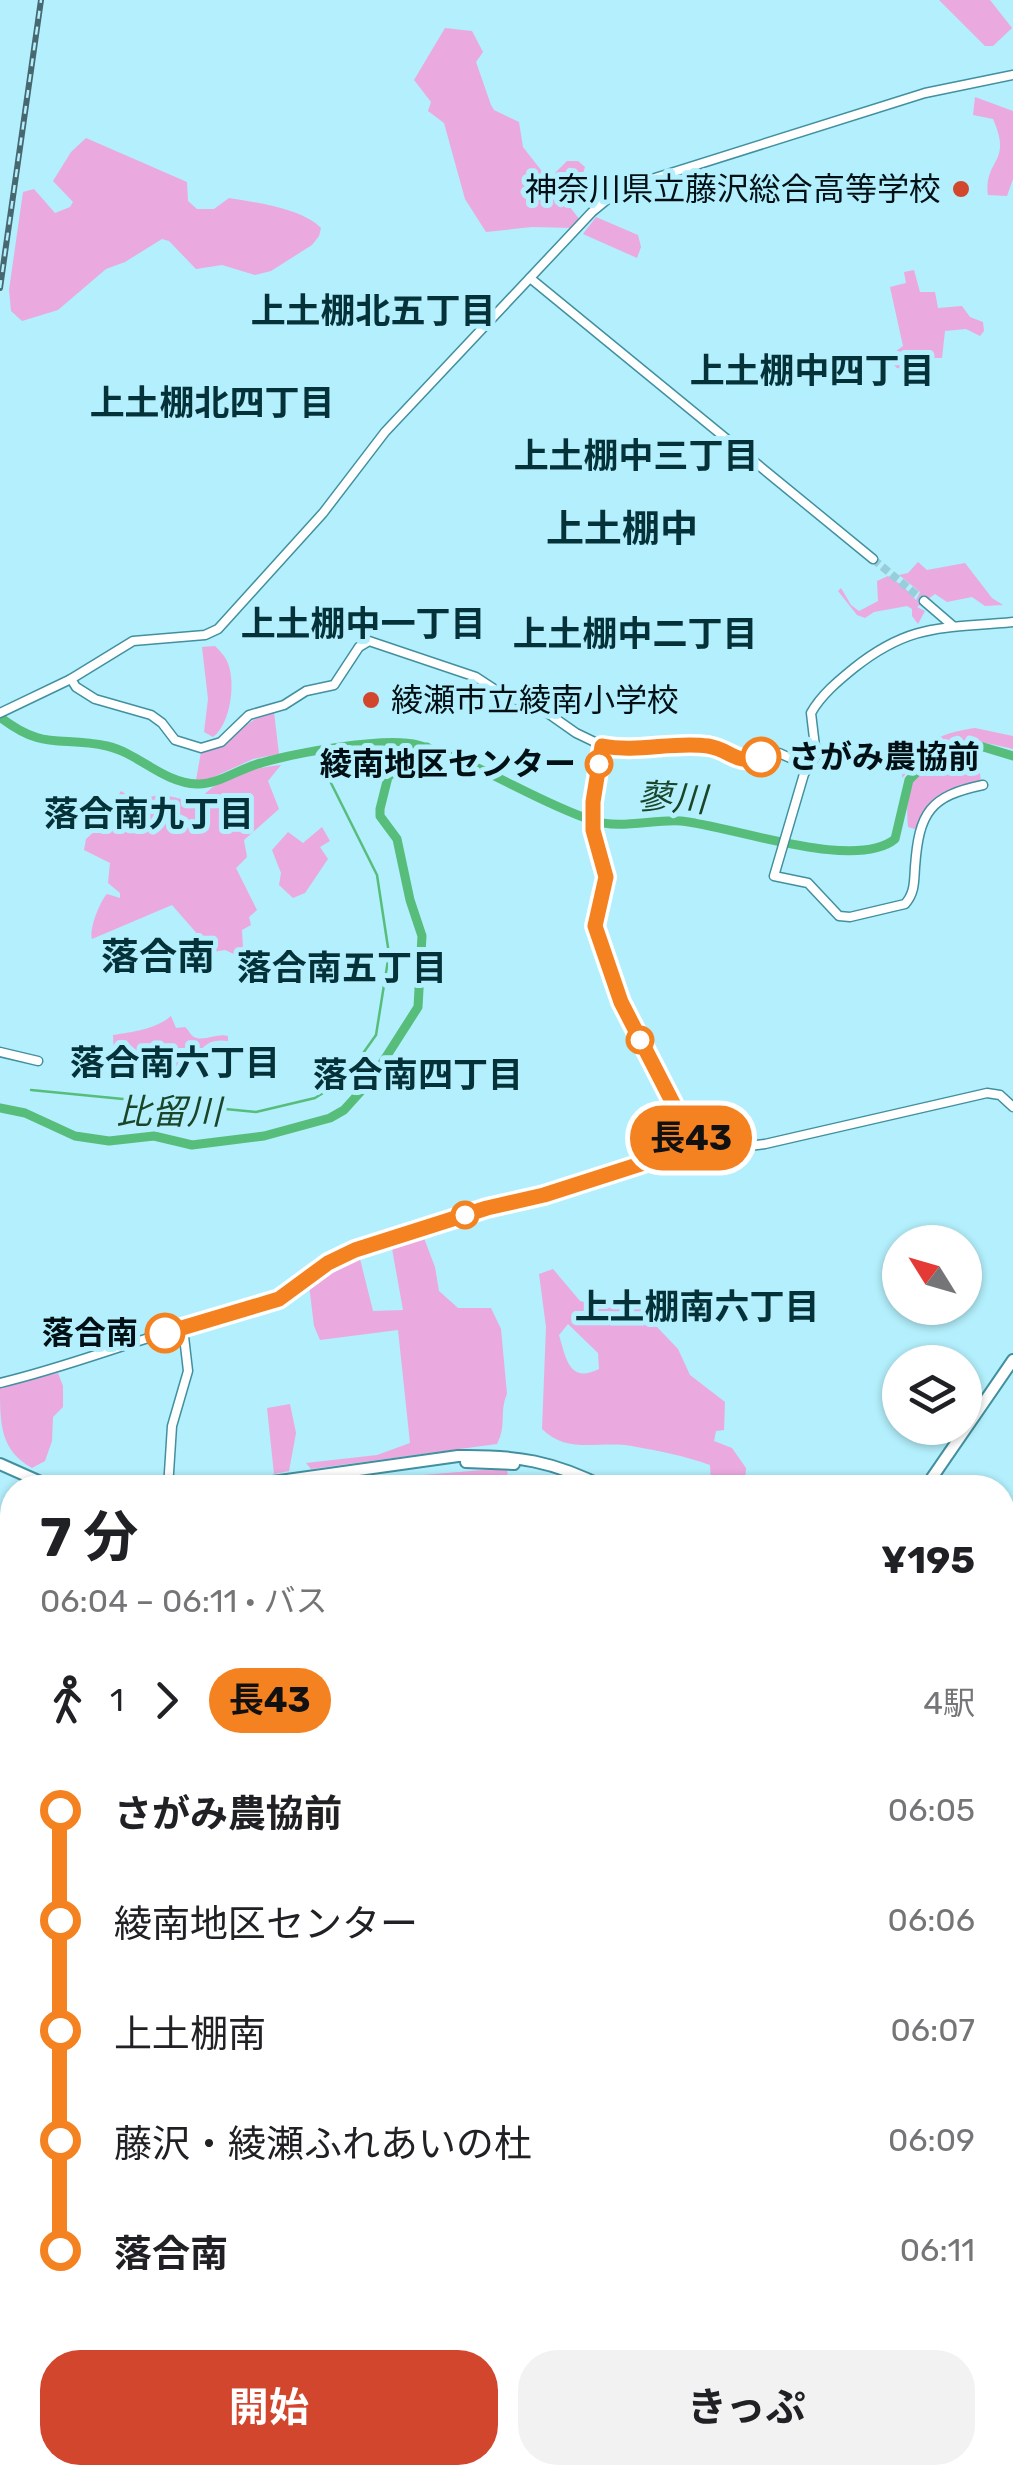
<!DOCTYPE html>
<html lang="ja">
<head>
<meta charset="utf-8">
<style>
  :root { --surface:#fff; --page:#f2f2f2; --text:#202124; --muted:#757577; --accent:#d1462d }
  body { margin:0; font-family:Rubik,"Noto Sans JP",sans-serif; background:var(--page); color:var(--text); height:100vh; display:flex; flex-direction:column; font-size:38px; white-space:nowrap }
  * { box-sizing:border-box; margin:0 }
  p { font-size:32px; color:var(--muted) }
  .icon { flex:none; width:55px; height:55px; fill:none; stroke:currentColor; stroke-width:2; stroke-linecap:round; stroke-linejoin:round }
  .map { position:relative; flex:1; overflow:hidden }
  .side { position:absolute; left:0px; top:1475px; width:1015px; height:1010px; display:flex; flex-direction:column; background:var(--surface); border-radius:40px 40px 0 0; box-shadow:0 2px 8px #0004 }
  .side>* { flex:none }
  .badge { padding:0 20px; border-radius:32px; font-size:35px; line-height:65px }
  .needle { width:65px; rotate:307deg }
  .buttons { position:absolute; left:882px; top:1225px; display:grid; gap:20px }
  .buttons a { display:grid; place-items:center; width:100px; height:100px; border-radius:50%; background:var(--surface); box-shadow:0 2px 8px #0004; font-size:50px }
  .map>.badge { position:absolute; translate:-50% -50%; box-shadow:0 0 0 5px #fff }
  .legs { display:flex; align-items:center; gap:15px; height:110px; padding:0 40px; font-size:32px }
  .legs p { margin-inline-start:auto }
  .headline { display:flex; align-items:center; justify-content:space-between; height:170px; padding:0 40px }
  h1 { font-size:55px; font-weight:700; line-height:75px }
  .button { display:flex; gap:20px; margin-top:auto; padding:20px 40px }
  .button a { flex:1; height:115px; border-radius:40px; background:var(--accent); color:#fff; font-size:40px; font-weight:700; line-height:115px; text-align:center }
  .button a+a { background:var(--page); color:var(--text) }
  ul { padding:0 40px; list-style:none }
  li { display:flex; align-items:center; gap:35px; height:110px; font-size:38px }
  li i { display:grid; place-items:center; width:15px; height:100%; margin:0 12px; background:currentColor }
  li i::after { content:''; width:25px; height:25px; margin:-12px; border:8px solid; border-radius:50%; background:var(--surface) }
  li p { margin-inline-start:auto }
  li:first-child i { background:linear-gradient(#0000 50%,currentColor 0) }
  li:last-child i { background:linear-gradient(currentColor 50%,#0000 0) }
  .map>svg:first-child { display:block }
  .green { fill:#eaaadf; fill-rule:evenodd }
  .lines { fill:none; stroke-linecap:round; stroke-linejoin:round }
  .stream { stroke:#57bd7a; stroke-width:2.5 }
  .river { stroke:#57bd7a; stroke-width:9 }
  .secondary-tunnel { stroke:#98ced9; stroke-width:8; stroke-dasharray:8 4; stroke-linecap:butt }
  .secondary-casing { stroke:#42909f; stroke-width:11 }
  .primary-casing { stroke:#42909f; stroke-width:14 }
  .secondary { stroke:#fff; stroke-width:8 }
  .primary { stroke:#fff; stroke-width:10 }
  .rail-casing { stroke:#476870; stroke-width:6 }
  .rail { stroke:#b3effc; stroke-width:2.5; stroke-dasharray:8; stroke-linecap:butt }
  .line-1-casing { stroke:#fff; stroke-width:22 }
  .line-1 { stroke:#f58220; stroke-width:15 }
  .poi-dot { fill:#d1462d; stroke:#b3effc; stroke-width:4 }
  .stop-1-dot { fill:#fff; stroke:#f58220; stroke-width:5 }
  .labels { text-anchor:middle; stroke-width:10; stroke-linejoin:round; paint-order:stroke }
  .poi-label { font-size:32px; fill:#001015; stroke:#b3effc; text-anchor:end }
  .stop-label { font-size:32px; font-weight:bold; fill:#001015; stroke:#b3effc; text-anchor:end }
  .neighbourhood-label { font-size:35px; font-weight:bold; fill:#053239; stroke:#b3effc }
  .water-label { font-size:35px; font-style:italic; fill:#1b4529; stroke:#b3effc }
  .quarter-label { font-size:38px; font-weight:bold; fill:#053239; stroke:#b3effc }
</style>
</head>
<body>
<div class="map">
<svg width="1013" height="2485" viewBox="0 0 1013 2485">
  <rect width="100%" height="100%" fill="#b3effc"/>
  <g class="green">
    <path d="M939 0H990L1012 28 993 46H985Z"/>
    <path d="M445 28 472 31 483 52 476 62 491 105 494 110 519 122 523 147 580 220 574 228 532 227 486 232 465 199 444 123 428 111 431 102 414 80Z"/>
    <path d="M975 97 1013 111V179L1007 196 988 195C984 158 1013 164 993 119L973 115Z"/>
    <path d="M86 138 187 182 188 201 197 209H214L229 198C255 202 303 209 321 228L319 236 312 245 271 271 255 275 222 265 196 269 169 241 162 239 125 262 106 269 58 310 22 321 11 311 9 290 23 192 34 189 55 213 70 207 73 202 53 181 71 152Z"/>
    <path d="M567 161H578L585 167 582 176 592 181 604 178 609 187 590 207 573 198 555 173Z"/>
    <path d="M596 217 638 235 641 247 637 258 583 234Z"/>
    <path d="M914 270 920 292H935L938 308 962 306 970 317 983 322 984 331 980 336 966 329 945 331 942 358H916L909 370 897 368 887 358 903 346 890 287 906 283 904 272Z"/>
    <path d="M918 562 927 570 965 563 992 598 1003 605 985 606 972 597 947 602 935 594 917 607 925 611 918 624 912 616V609L907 606 874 612 865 618 857 615 838 591 841 588 851 605 859 611 878 601 877 581 888 576 903 586 916 600 920 592 899 575 908 573Z"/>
    <path d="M215 646C219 650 223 654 226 659 237 679 231 724 213 737L204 732 208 699 202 647Z"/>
    <path d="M274 712 279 754 253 759 207 780H196L201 752C235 746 237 721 274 712Z"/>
    <path d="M975 728 1013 736V749C957 735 940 736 902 778L903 766C919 741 947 732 975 728Z"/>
    <path d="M958 751 978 755 981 782C944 792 935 793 918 830L908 827C904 788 915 758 958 751Z"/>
    <path d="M281 765 268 781 279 809 244 840 247 857 236 868 257 910 249 917 251 925 242 930 243 948 236 955 225 950 213 952 172 905 92 939C89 929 100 901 107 894L120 898V893L108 883 110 863 84 850 86 839 96 830 93 818 110 808 121 791 132 798 125 804 161 794 197 803C213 779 251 768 281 765Z"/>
    <path d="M322 827 330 841 320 847 328 859 305 893 293 898 279 885 281 873 272 850 288 832 303 843Z"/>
    <path d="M171 1016 176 1028 185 1027C189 1030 190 1035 194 1037 204 1042 217 1033 228 1036V1041C200 1037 202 1056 183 1068 176 1072 153 1066 143 1067L140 1059H135L134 1065H130L129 1051 114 1057 113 1035C133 1032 156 1029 171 1016Z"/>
    <path d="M422 1233 435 1267 439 1291 458 1308H491L501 1329 507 1394C499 1412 507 1425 497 1444L311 1469 306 1463 377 1455 410 1443 398 1330 320 1340 314 1326 309 1285 330 1268 359 1255 373 1311 403 1310 391 1243Z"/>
    <path d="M553 1269 580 1301 595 1305 645 1296 657 1327 678 1349 690 1375 725 1402 724 1430 716 1431 714 1441 732 1448 746 1468 745 1487H711L710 1465C685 1456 659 1451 632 1446 599 1440 568 1455 542 1429L546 1327 539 1274ZM568 1324 598 1353 599 1369C569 1384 566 1358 559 1335Z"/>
    <path d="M58 1373 63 1386V1407L53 1417 52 1441 45 1461 32 1468C0 1450 0 1424 0 1386Z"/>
    <path d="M290 1404 296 1433 289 1471 274 1474 267 1408Z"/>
    <path d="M507 1468 509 1487 397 1488 398 1477Z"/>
    <path d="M0 1726 12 1727V1895L1 1890 6 1882H0Z"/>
    <path d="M347 2472 440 2473 447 2485H345Z"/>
    <path d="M237 2473H317V2485H233Z"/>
  </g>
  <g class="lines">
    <g class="stream">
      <path d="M31 1090 256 1112 315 1098 344 1080 376 1035 389 954 377 875 323 767 321 751"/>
      <path d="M0 1950 12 1946"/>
      <path d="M1007 1997 1013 1979"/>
    </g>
    <g class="river">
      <path d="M0 717C44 751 59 736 107 746 138 753 163 783 197 784 218 785 240 768 261 763 295 753 386 736 418 745 479 762 532 800 591 820 620 830 652 819 681 821 732 826 855 872 895 839L909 780 933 756 951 748 980 746 1013 756"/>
      <path d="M0 1108 25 1113 75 1136 109 1141 154 1136 192 1145 264 1136 330 1118 344 1110 372 1079 418 1007 422 936 410 900 397 839 380 816V809L388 777 427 747"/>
    </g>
    <path class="secondary-tunnel" d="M873 559 924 601"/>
    <g class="secondary-casing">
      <g id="secondary">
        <path d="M530 278 873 559"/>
        <path d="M924 601 953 626"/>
        <path d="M71 679 76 687 95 699 151 715 162 723 175 740 201 748 221 742 249 715 284 705 306 691 334 685 359 647 369 641 476 677 505 696 539 707 576 733 603 746 622 750 707 746 742 761 779 753 808 766"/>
        <path d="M0 713 71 679 133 641 205 635 218 629 323 513 385 432 592 212 620 189 925 93 1013 75"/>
        <path d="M603 746 593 802V830L606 877 595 926 621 1002 697 1150"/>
        <path d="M983 785C930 796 919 812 915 867 914 881 915 893 905 904L850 917 839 916 808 883 774 876 804 774 816 755 811 713C821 695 838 681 854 668 912 622 944 629 1013 622"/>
        <path d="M0 1052 38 1061"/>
        <path d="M0 1383C59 1369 111 1349 168 1332 205 1321 244 1315 278 1299 306 1286 326 1261 355 1250L487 1208 569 1188 668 1156 765 1144 987 1093 1000 1095 1013 1107"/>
        <path d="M168 1488 172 1426 188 1371 183 1328"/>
        <path d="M1002 1855 1013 1848"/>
        <path d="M1002 2000 1013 2002"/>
        <path d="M0 2012 12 2013"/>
      </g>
    </g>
    <g class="primary-casing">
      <g id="primary">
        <path d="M466 1462 514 1464"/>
        <path d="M0 1464 54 1488"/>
        <path d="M230 1488 458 1456C516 1455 554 1461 606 1488"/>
        <path d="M925 1488 1013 1360"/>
        <path d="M1002 1680 1013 1686"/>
        <path d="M1002 1690 1013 1695"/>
        <path d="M482 2485 491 2472"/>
        <path d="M639 2485 649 2472"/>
      </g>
    </g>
    <use href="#secondary" class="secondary"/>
    <use href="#primary" class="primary"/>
    <g class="rail-casing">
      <path id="rail" d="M0 288 41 0"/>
    </g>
    <use href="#rail" class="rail"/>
  </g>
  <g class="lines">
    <g class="line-1-casing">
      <path id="line-1" d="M165 1333 279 1299 328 1263 355 1250 487 1208 544 1195 653 1160 697 1150 621 1002 595 926 606 877 593 830V802L602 746C638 753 673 741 708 746 732 750 734 765 761 757"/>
    </g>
    <use href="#line-1" class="line-1"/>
  </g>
  <g class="poi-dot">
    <circle cx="961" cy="189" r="10"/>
    <circle cx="371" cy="700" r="10"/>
  </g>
  <g class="stop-1-dot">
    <circle cx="761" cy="757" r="18"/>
    <circle cx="599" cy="764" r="12"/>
    <circle cx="640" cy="1040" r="12"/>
    <circle cx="465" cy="1215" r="12"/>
    <circle cx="165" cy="1333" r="18"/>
  </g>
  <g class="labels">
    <g class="poi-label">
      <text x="941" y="200">神奈川県立藤沢総合高等学校</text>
      <text x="391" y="711" text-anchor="start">綾瀬市立綾南小学校</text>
    </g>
    <g class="stop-label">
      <text x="788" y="768" text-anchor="start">さがみ農協前</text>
      <text x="576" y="775">綾南地区センター</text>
      <text x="138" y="1344">落合南</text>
    </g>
    <g class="neighbourhood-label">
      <text x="373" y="323">上土棚北五丁目</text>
      <text x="812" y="383">上土棚中四丁目</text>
      <text x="212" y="415">上土棚北四丁目</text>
      <text x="636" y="468">上土棚中三丁目</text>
      <text x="363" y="636">上土棚中一丁目</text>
      <text x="635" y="646">上土棚中二丁目</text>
      <text x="149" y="826">落合南九丁目</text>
      <text x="342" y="980">落合南五丁目</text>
      <text x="175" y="1075">落合南六丁目</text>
      <text x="418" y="1087">落合南四丁目</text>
      <text x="697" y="1319">上土棚南六丁目</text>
    </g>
    <g class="water-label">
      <text transform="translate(672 798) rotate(3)" y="12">蓼川</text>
      <text x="169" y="1124">比留川</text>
    </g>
    <g class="quarter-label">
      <text x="622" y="542">上土棚中</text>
      <text x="158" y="970">落合南</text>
    </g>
  </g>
</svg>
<div class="buttons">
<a><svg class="needle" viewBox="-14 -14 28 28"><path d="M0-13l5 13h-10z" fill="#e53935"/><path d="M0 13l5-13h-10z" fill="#757577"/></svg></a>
<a><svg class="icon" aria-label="layers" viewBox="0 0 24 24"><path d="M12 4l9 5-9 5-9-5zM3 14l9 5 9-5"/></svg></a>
</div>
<b class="badge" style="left:691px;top:1138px;background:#f58220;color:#111">長43</b>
<section class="side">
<div class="headline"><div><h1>7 分</h1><p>06:04 – 06:11 · バス</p></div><b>¥195</b></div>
<div class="legs"><svg class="icon" aria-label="walk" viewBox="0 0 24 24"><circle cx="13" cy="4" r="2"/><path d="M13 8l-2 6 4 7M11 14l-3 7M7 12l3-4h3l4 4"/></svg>1<svg class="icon" aria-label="forward" viewBox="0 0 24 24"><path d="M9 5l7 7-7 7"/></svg><b class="badge" style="background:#f58220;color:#111">長43</b><p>4駅</p></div>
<ul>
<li><i style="color:#f58220"></i><b>さがみ農協前</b><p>06:05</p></li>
<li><i style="color:#f58220"></i><span>綾南地区センター</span><p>06:06</p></li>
<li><i style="color:#f58220"></i><span>上土棚南</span><p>06:07</p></li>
<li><i style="color:#f58220"></i><span>藤沢・綾瀬ふれあいの杜</span><p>06:09</p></li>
<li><i style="color:#f58220"></i><b>落合南</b><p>06:11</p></li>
</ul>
<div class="button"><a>開始</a><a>きっぷ</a></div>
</section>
</div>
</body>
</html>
